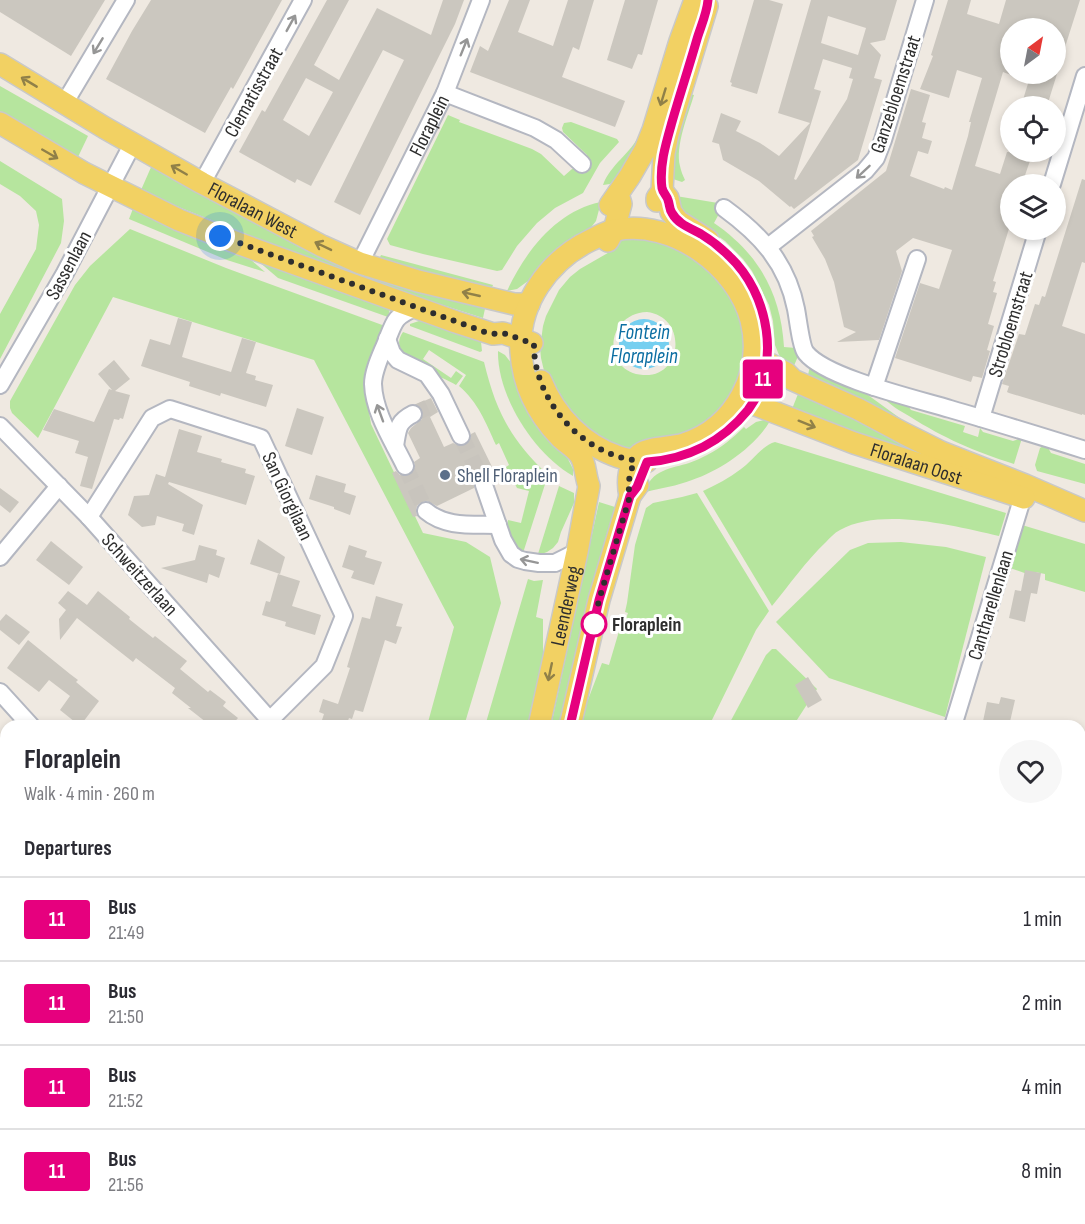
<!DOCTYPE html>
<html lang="en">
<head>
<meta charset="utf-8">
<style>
  :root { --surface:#fff; --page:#f7f7f7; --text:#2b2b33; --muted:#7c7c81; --line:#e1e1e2 }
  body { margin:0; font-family:"Sofia Sans Condensed",sans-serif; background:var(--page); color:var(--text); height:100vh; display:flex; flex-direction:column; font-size:22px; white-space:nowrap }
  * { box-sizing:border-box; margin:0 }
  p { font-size:20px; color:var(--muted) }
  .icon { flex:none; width:33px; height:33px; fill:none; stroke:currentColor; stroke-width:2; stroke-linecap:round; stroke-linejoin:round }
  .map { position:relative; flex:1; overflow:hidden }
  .details { position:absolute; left:0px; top:720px; width:1086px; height:504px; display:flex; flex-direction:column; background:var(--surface); border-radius:18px 18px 0 0; box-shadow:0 3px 9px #0003 }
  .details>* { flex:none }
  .badge { padding:0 12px; border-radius:4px; font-size:21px; line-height:39px }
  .needle { width:39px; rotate:32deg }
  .controls { position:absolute; left:1000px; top:18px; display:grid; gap:12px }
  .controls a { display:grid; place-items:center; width:66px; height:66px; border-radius:50%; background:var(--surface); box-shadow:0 3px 9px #0003; font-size:30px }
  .you { position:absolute; width:30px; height:30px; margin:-15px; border:4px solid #fff; border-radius:50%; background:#1a73e8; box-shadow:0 0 0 9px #1a73e833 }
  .map>.badge { position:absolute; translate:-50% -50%; box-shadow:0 0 0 3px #fff }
  h2 { padding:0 24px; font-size:22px; line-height:54px }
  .round { display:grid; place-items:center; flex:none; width:63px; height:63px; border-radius:32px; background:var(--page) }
  .head { display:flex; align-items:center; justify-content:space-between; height:102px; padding:0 24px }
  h1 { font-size:28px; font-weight:700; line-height:45px }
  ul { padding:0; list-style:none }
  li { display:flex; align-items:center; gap:18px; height:84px; padding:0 24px; border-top:2px solid var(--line) }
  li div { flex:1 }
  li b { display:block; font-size:22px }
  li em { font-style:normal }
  li .badge { min-width:66px; font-weight:700; text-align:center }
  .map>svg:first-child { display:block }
  .green { fill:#b6e59e; fill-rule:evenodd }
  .water { fill:#75cff0 }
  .building { fill:#cbc7bf; fill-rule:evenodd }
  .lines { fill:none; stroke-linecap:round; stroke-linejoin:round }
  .minor-tunnel { stroke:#c8c4bd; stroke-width:16; stroke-dasharray:16 8; stroke-linecap:butt }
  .minor-casing { stroke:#b4b7c1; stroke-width:20 }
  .major-casing { stroke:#c9c9c9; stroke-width:24 }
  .minor { stroke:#fff; stroke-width:16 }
  .major { stroke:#f2d163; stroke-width:21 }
  .oneway { stroke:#969696 }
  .oneway2 { stroke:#908048 }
  .line-casing { stroke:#fff; stroke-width:14 }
  .line { stroke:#e6007e; stroke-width:9 }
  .walk { stroke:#2e2e2e; stroke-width:6; stroke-dasharray:0 10.8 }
  .service-dot { fill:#5c6f8a; stroke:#fff; stroke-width:2 }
  .stop-dot { fill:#fff; stroke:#e6007e; stroke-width:3 }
  .labels { text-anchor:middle; stroke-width:6; stroke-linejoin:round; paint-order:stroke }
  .street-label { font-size:20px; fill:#2e2e2e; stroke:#fff }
  .service-label { font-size:20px; fill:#4e5e75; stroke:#fff; text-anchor:start }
  .stop-label { font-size:20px; font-weight:bold; fill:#2e2e2e; stroke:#fff; text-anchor:start }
  .water-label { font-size:21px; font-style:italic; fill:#0d6fa3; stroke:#fff }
</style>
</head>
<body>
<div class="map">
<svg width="1085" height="1224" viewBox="0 0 1085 1224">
  <rect width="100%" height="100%" fill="#efe9e1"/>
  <g class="green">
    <path d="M0 86 88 136 78 157 30 130 0 111Z"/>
    <path d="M689 94 694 95C688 115 675 146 680 166 681 171 683 176 685 180L682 182 673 179 672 160Z"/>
    <path d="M448 115 460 120 459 122 532 149 541 154 564 176 572 169H576L590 160 586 157 587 155 563 132 562 128 564 123 571 122 617 139 619 142 600 163 583 193 555 208 537 223 517 246 502 270 497 271 423 254 390 245 387 239Z"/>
    <path d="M640 134 642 135 629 161 610 184 603 185C610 165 631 153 640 134Z"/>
    <path d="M0 161 62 199 64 221 61 243 0 359V314L36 249 39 225 36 211 20 196 0 184Z"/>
    <path d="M152 165 250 218 486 304 483 318 365 280 276 246 181 208 141 190Z"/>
    <path d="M676 196 718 203 720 212 714 223C758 253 781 293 784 347L796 348 799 354 793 368 784 363 779 355 775 345 773 321 769 305 752 271 743 259 725 241 682 211Z"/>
    <path d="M601 202 596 221 589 230 531 283 528 281 517 289 507 291C525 252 556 211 601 202Z"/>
    <path d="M134 206 242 252 265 272 227 260 129 219Z"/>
    <path d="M130 229 226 268 385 326 367 399 371 424 423 533 466 542 490 557 501 603 464 726H427L454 627 314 360 113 297 38 438 12 413 10 408V401L75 285 90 266Z"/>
    <path d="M634 237 664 240 711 265 745 321V369L724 408 698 429 625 451 578 427 545 375 541 358 540 348 543 326 546 316 559 290 570 277 580 269 613 250 621 239ZM647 312C688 317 683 378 643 375 602 372 604 314 647 312Z"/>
    <path d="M381 255 493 285 490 292 381 260 380 257Z"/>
    <path d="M258 261 390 309 388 317 278 278Z"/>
    <path d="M419 321 426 322 481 342 482 351 480 352 410 326V324Z"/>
    <path d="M403 332 484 362C496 412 511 440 548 475L523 553C511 547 506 532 508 520L521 523 529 491 517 488 506 467 509 465 499 443 496 445C486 423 478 402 459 386L466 375 429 350 423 359 451 378 456 371 463 376 456 385C440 375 384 358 403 332Z"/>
    <path d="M498 351 505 355 512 364 567 457 573 469V476C534 454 497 396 498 351Z"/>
    <path d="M810 366 861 390 908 424 825 382 808 375Z"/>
    <path d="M798 394H799L1013 489 792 409Z"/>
    <path d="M883 397 907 404 911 410 965 426 963 432 978 437 980 428 983 432 1013 441 1022 438 1014 464C974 451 945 439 909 416 900 411 890 405 883 397Z"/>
    <path d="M764 420 770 421C756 446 720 471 692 480 677 486 661 488 646 492 649 470 673 468 689 463 695 461 701 458 707 455 721 448 733 438 744 427L746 429 756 422Z"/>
    <path d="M775 442 1006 513 999 536C954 526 882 507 840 530 834 533 830 538 826 542 806 561 790 584 772 606L703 491C716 485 729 478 741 469 751 462 764 444 775 442Z"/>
    <path d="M1043 446H1047L1051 453 1085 464V484L1037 471 1035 465 1040 448Z"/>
    <path d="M559 486 574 493V503L561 532 558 542 553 548 547 552 539 555 538 554Z"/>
    <path d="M697 493 769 611 756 630 709 726H582L586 705 602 663 609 665 622 621H625L628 613 625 612 627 603 635 545 646 508 653 503 682 497Z"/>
    <path d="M599 502 615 507 584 618 560 726H551Z"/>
    <path d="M1022 525 1085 544V592L1045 580V574L1035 572 1033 576 1010 568Z"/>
    <path d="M901 542 946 547 986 557 945 717 829 678 776 622 850 550 868 543Z"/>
    <path d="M528 579 534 581 543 580 536 617 543 619V661L527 726H485Z"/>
    <path d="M772 649H776L817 689 793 726H728L766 655Z"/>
    <path d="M1080 956 1085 958V1080L1080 1089Z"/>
    <path d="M0 1141 6 1142V1189H0Z"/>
    <path d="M275 1218H310L308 1224H273Z"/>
    <path d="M341 1218H386L384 1224H339Z"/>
    <path d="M449 1218H529L526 1224H447Z"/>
    <path d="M544 1218H592L590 1224H542Z"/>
    <path d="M631 1218H708L707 1224H646Z"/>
    <path d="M774 1218H869L884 1224H800Z"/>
    <path d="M919 1218H945L944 1224H917Z"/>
    <path d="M950 1218H1012L1008 1224H948Z"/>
  </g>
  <circle class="water" cx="644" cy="344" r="25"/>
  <g class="building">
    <path d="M0 0H105L71 56 0 12Z"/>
    <path d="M151 0H282L233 89 231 87 205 133 106 79 132 31Z"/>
    <path d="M327 0H349L314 65 339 80 377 8 431 35 443 0H464L455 24 360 215 334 202 404 60 383 50 311 186 297 179 295 183 239 152 262 110 265 112ZM306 78 333 92 309 136 283 120Z"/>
    <path d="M509 0H530L518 32 553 46 568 0H594L579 50 573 47 562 77 625 101 615 127 470 72 480 46 488 51Z"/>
    <path d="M625 0H658L642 55 638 54 632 69 607 60Z"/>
    <path d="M754 0H769L783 4 757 94 731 86 732 83 730 82Z"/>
    <path d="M811 0H897L885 40 870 43 881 55 874 78 882 80 858 160 794 209 791 206 790 207 759 181 723 160 719 144 712 142 721 113 741 121 736 131 760 143 779 156 810 123 778 113ZM828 16 866 28 858 55 821 43ZM823 59 852 68 849 78 853 79 847 99 796 180 794 179 821 91 814 89Z"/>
    <path d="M948 0H971L967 14 999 24 1006 0H1080L1059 66 1056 65V28H1030L1017 24 1016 28H1011V75L1003 72 975 166 1000 174 1007 152H1033L1022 184H1011V222L993 281 996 282 993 292 997 293 988 324 994 326 987 350 990 351 982 378 973 376 971 382 895 358 920 283 939 289 952 250 913 238 896 251 902 271 879 340 837 342 856 332 844 327 834 282 825 259 812 237 814 236 811 231 886 171 911 89 930 95 922 122 926 123 922 138 932 141 928 154 918 151 910 176 944 189 945 187 952 190 968 136 971 122H969L982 78 957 70 949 98 920 89 933 56 931 55Z"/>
    <path d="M1031 74H1057L1047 106H1021Z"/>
    <path d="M1082 179 1085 180V263L1082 262 1062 326 1085 334V415L1082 414V415L1009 393 1007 392 1009 386 1002 384 1019 334 1025 335 1035 304 1039 305 1042 296 1045 297Z"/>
    <path d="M178 318 192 322 182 357 231 372 242 338 256 342 246 373 256 376 255 380 273 385 266 407 221 393 220 396 189 386 190 382 141 366 150 339 170 345Z"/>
    <path d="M114 360 130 379 115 391 130 395 123 419 120 418 119 420 114 419 92 489 80 486 88 457 75 453 79 441 43 430 54 409 94 422 109 389 112 390 98 374Z"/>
    <path d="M431 398 438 412 430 417 444 447 453 443 460 446H465L470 441 471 434 475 432 497 477 492 479 487 475H480L476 479 474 482V488L437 506 427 501 421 502 417 506 416 510 417 516 413 517 392 473 396 471 400 475 405 476 410 475 414 471 415 466 414 462 420 458 408 433 411 428 422 419 423 415 422 409 417 404Z"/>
    <path d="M297 408 324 417 312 455 285 446Z"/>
    <path d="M179 429 202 436 197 452 222 459 221 462 246 469 245 473 255 476 246 505 169 482 168 484 203 505 194 535 182 531 184 524 157 516 155 525 142 527 128 515 134 496 149 495 156 474 165 477Z"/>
    <path d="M316 475 346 484 344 492 356 496 350 515 334 509V507L309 499Z"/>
    <path d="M0 488 19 502 10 513 0 505Z"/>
    <path d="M258 539 285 557 280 574 250 564Z"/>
    <path d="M51 541 83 567 69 585 36 560Z"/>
    <path d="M199 545 217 550 216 555 225 558 219 578 209 574 207 583 161 568 195 560Z"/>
    <path d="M349 545 367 551 365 557 382 562 374 585 351 578 354 571 342 567Z"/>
    <path d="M1025 570 1041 573 1037 594 1031 593 1025 622 1009 618 1015 590 1021 591Z"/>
    <path d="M278 574 300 581 292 606 321 615 315 635 285 626 286 622 262 615 266 601 270 602Z"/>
    <path d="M68 591 87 605 98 591 130 617 129 619 139 627 153 638 155 636 187 661 180 669 208 692 210 690 226 702 223 706 238 718 231 726H211L188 708H191L172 693 175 688 136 658 133 662 77 618 60 640 59 619 66 610 58 603Z"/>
    <path d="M376 596 403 604 396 626 402 627 396 644 385 640 363 712 355 710 352 719 349 718 346 726H320L324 714 319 712 323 699 338 704 350 668 347 667 362 617 370 619Z"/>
    <path d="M6 614 30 632 19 645 0 630V621Z"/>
    <path d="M28 640 70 674 78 680 76 682 99 701 80 726 60 710 70 696 49 680 39 692 7 668Z"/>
    <path d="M808 677 822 700 808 708 795 685Z"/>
    <path d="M1001 697 1015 700 1009 726H982L987 702 999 704Z"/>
  </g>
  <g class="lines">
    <g class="minor-tunnel">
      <path d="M413 414 440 402"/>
      <path d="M461 436 484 485"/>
      <path d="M405 466 426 511"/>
    </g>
    <g class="minor-casing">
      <g id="minor">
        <path d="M445 93 481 0"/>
        <path d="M64 104 126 0"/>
        <path d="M202 183 303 0"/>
        <path d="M1052 184 1085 76"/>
        <path d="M724 208C761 235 787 263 796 309 798 319 801 347 806 353 826 378 917 399 950 409 995 422 1040 436 1085 450"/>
        <path d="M768 247 865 171 876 158 883 140 925 0"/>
        <path id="s1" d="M360 263 445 93 535 128 556 140 582 164"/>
        <path d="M387 339 392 353 398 360 427 374 441 394 461 436"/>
        <path d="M0 385 65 273 133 143"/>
        <path d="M874 387 917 259"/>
        <path d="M981 418 1038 230"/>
        <path d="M0 426 89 517 275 726"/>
        <path d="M395 446C398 429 397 422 413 414"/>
        <path d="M405 466C393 441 374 413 373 384 373 370 382 353 387 340 395 319 395 317 416 307"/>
        <path d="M484 485 503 540 511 554 518 559 525 561 539 563H555L577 552"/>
        <path d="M426 511C446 528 473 524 498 525"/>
        <path d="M89 517 152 418 170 409 261 438 344 616 324 666 270 720"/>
        <path d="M0 557 59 486"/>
        <path d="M0 692 31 726"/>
        <path d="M953 726 1020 506 1025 485"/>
        <path d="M1080 780 1085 781"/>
        <path d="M1080 949 1085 951"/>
        <path d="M0 983 6 987"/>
        <path d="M1080 1111 1085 1103"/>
        <path d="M0 1128H6"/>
        <path d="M1080 1136 1085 1139"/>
        <path d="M762 1218 784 1224"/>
        <path d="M880 1218 896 1224"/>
        <path d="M144 1224 146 1218"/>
        <path d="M737 1224 739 1218"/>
      </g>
    </g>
    <g class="major-casing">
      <g id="major">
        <path id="s2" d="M0 64 105 128 202 183 322 246 360 263 418 281 514 304H529"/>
        <path d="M0 123 84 173 179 220 240 244 456 322 493 334 503 333 532 343"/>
        <path d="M662 191 668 198 671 212 678 221 708 240"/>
        <path d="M657 201V198L662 191 664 153 668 134 707 6"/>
        <path d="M610 205 630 176 645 150 653 130 680 41 695 0"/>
        <path d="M608 241 614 230 621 204 618 194"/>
        <path d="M766 362 786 373 793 380 858 409 905 434 941 452 1025 485 1085 511"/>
        <path d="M541 381C555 416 583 445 619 457 628 460 637 461 646 462"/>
        <path id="s3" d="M753 404 854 443 1024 498"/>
        <path id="s4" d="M539 726 577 552 589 486C585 476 586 464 580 455 575 448 566 443 560 437 538 414 523 385 521 352 517 304 549 260 591 240 599 236 607 231 616 230 673 219 737 266 751 320 764 372 736 427 684 444 672 448 650 447 640 454 628 463 627 482 630 496"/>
        <path d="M570 726 599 600 630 496 638 485"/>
        <path d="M403 1224 405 1218"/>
        <path d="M435 1224 437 1218"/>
      </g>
    </g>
    <use href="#minor" class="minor"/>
    <use href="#major" class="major"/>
  </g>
  <defs><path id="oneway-shaft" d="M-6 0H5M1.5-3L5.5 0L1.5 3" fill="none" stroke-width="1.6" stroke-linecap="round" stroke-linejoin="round" transform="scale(1.5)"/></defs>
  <g class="oneway">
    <use href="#oneway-shaft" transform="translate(291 23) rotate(-61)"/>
    <use href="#oneway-shaft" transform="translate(98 46) rotate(121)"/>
    <use href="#oneway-shaft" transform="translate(464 47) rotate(-68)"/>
    <use href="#oneway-shaft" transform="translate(863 172) rotate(137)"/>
    <use href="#oneway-shaft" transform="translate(380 413) rotate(-110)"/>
    <use href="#oneway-shaft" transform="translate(529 561) rotate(-168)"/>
  </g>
  <g class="oneway2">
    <use href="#oneway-shaft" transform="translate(29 82) rotate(-149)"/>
    <use href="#oneway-shaft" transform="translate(663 97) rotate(107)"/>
    <use href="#oneway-shaft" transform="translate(50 154) rotate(30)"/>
    <use href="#oneway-shaft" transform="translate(179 170) rotate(-150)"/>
    <use href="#oneway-shaft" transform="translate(323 246) rotate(-154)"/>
    <use href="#oneway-shaft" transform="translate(471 294) rotate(-167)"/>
    <use href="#oneway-shaft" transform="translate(807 424) rotate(22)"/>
    <use href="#oneway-shaft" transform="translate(550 672) rotate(102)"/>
  </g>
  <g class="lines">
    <g class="line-casing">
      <path id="line" d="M570 726 599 600 630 496 637 487 647 462C688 459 722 442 748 410 782 365 769 293 729 256 721 248 711 240 701 234 690 228 678 224 672 213 669 209 670 205 668 200 667 196 663 193 662 188 659 166 666 143 672 122 680 94 689 67 697 39 701 26 707 13 708 0"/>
    </g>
    <use href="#line" class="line"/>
    <path class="walk" d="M220 236 485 332 493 334 503 333 534 344C533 398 580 453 634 460L628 484 630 496 599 600 594 624"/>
  </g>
  <circle class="service-dot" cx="445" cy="475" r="6"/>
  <circle class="stop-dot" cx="594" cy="624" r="12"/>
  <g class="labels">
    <g class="street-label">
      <text transform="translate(253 92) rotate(-61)" y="7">Clematisstraat</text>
      <text transform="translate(895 94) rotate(-72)" y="7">Ganzebloemstraat</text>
      <text dy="7" stroke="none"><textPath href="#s1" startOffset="154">Floraplein</textPath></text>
      <text dy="7" stroke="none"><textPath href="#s2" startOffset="292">Floralaan West</textPath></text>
      <text transform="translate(68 265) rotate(-62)" y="7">Sassenlaan</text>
      <text transform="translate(1010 324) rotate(-73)" y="7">Strobloemstraat</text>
      <text dy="7" stroke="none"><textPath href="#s3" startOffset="174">Floralaan Oost</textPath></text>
      <text transform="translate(288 496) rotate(65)" y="7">San Giorgilaan</text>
      <text transform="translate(140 574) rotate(48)" y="7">Schweitzerlaan</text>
      <text transform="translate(990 605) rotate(-73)" y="7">Cantharellenlaan</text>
      <text dy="7" stroke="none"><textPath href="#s4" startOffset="123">Leenderweg</textPath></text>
    </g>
    <g class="service-label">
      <text x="457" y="482">Shell Floraplein</text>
    </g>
    <g class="stop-label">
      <text x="612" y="631">Floraplein</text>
    </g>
    <g class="water-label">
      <text x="644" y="339">Fontein<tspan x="644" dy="24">Floraplein</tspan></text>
    </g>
  </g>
</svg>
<div class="controls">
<a><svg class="needle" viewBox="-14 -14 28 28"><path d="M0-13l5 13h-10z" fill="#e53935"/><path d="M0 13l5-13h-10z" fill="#7c7c81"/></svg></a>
<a><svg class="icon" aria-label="locate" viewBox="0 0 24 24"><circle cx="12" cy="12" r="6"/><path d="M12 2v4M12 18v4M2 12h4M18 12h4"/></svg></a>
<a><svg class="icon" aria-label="layers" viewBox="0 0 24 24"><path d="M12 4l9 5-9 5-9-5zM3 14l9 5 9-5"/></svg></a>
</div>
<div class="you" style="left:220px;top:236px"></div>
<b class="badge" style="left:763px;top:379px;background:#e6007e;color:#fff">11</b>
<section class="details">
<div class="head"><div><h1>Floraplein</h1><p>Walk · 4 min · 260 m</p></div><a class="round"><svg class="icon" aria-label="heart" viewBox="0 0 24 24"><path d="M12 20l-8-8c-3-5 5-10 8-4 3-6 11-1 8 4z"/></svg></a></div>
<h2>Departures</h2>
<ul>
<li><span class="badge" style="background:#e6007e;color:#fff">11</span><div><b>Bus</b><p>21:49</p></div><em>1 min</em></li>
<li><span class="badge" style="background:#e6007e;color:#fff">11</span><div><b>Bus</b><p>21:50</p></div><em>2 min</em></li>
<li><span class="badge" style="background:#e6007e;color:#fff">11</span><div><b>Bus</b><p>21:52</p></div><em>4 min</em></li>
<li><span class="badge" style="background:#e6007e;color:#fff">11</span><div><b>Bus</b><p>21:56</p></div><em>8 min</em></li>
</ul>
</section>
</div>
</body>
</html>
